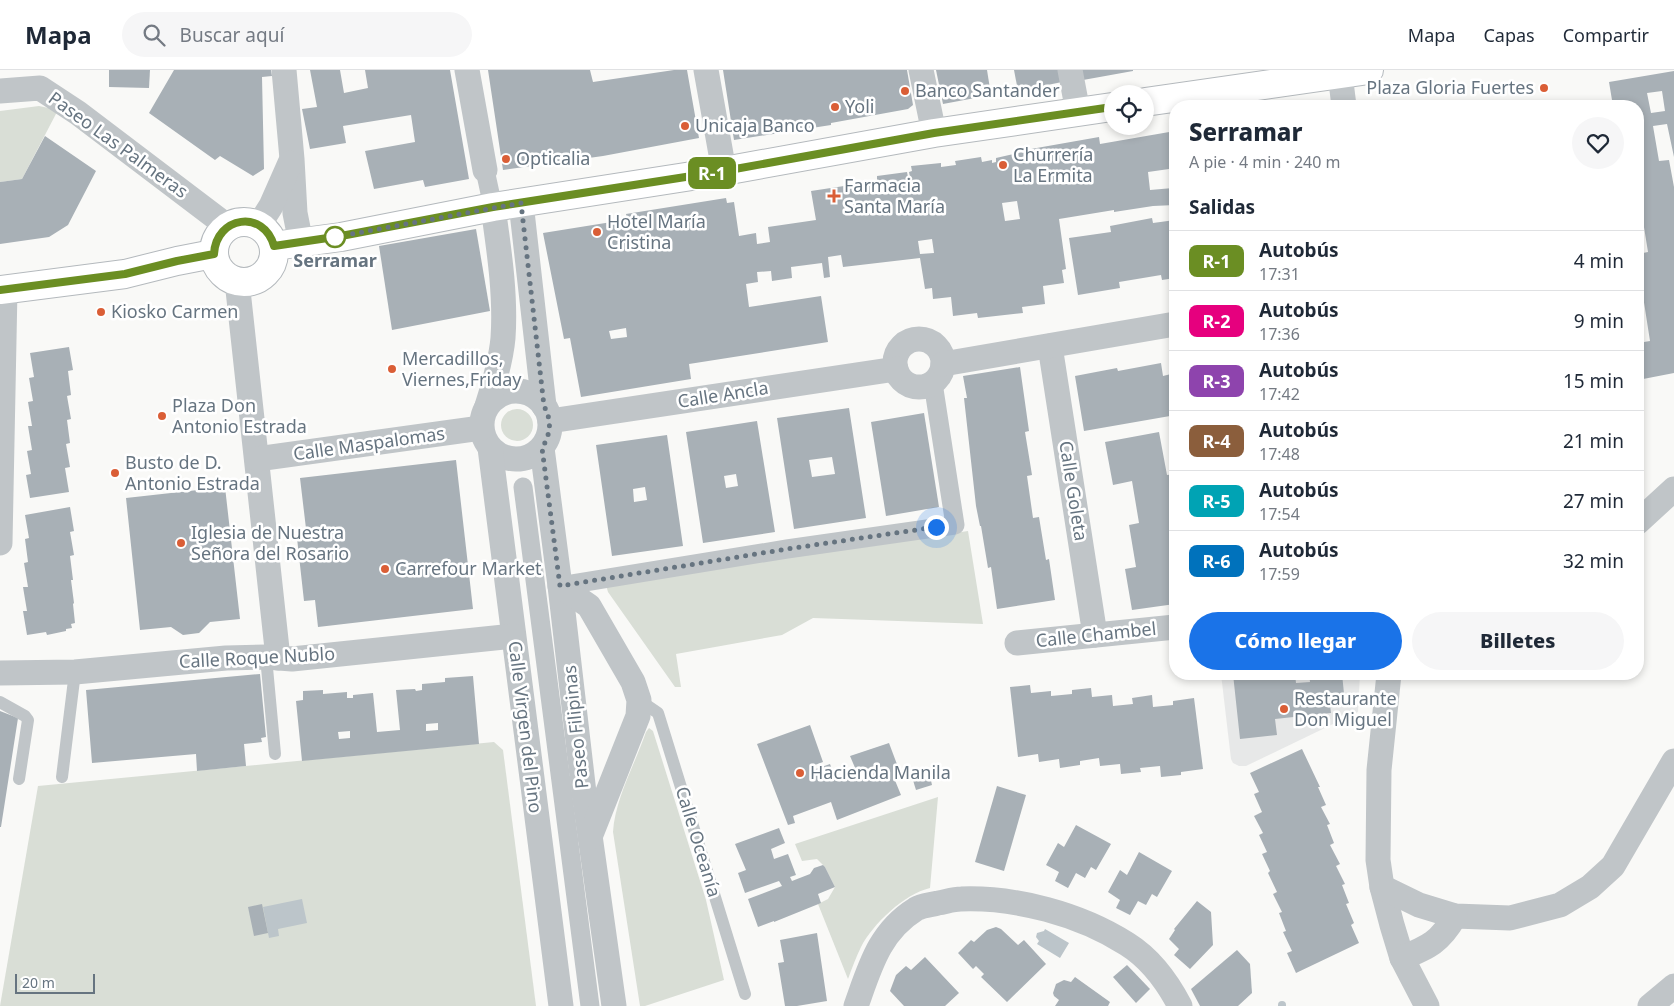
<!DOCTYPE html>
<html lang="es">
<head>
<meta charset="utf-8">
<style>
  :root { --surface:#fff; --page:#f6f6f7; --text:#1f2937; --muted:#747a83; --line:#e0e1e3; --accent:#1a73e8 }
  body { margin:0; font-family:"Noto Sans",sans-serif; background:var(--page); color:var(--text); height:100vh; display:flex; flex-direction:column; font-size:19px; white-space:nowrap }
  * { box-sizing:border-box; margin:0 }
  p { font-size:16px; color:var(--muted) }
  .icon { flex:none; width:28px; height:28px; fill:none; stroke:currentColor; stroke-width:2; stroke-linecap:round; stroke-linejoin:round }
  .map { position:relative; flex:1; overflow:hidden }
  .sheet { position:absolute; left:1169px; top:30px; width:475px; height:580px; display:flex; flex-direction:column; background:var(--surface); border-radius:20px; box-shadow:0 2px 8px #0003 }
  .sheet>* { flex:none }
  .badge { padding:0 10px; border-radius:8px; font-size:18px; line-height:32px }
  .tools { position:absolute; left:1104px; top:15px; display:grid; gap:10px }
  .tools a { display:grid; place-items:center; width:50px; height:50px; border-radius:50%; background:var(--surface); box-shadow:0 2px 8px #0003; font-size:25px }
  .scale { position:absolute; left:15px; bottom:12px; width:80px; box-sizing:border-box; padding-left:5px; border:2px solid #667480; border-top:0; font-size:14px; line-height:18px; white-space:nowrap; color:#667480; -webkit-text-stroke:4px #fff; paint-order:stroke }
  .you { position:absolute; width:25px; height:25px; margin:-12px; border:4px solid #fff; border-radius:50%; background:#1a73e8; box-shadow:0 0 0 8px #1a73e833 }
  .map>.badge { position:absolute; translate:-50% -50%; box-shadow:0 0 0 2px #fff }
  h2 { padding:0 20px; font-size:19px; line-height:45px }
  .round { display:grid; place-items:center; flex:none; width:52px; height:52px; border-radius:26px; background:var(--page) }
  .headline { display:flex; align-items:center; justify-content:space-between; height:85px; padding:0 20px }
  h1 { font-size:24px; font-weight:800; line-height:38px }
  .button { display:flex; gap:10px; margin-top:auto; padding:10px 20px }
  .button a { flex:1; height:58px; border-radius:30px; background:var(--accent); color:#fff; font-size:20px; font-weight:800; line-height:58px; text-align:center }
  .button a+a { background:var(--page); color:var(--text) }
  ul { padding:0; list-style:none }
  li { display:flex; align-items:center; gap:15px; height:60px; padding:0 20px; border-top:1px solid var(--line) }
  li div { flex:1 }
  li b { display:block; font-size:19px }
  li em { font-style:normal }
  li .badge { min-width:55px; font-weight:700; text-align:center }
  header { display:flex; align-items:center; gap:30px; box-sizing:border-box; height:70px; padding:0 25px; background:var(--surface); border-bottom:1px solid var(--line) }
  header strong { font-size:24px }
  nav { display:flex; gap:28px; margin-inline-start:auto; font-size:18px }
  .search { width:350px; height:45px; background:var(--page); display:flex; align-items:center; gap:12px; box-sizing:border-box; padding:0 18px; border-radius:28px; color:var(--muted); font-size:19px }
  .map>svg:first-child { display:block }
  .built { fill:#e7e8e8 }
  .green { fill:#d9ded6 }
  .water { fill:#bcc5ca }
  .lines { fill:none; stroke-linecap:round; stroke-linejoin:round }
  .stream { stroke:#bcc5ca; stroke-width:8 }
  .building { fill:#a8b0b6; fill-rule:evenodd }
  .primary-casing { stroke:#b4b9bd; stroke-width:30 }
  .service { stroke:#c0c5c8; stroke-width:12 }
  .pedestrian { stroke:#c0c5c8; stroke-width:19 }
  .minor { stroke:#c0c5c8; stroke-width:25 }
  .primary { stroke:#fff; stroke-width:28 }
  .line-casing { stroke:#fff; stroke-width:11 }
  .line { stroke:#6b8e23; stroke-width:8 }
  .walk { stroke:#667480; stroke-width:5; stroke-dasharray:0 9 }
  .poi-dot { fill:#da5e36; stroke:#fff; stroke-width:2 }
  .stop-dot { fill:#fff; stroke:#6b8e23; stroke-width:2.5 }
  .labels { text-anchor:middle; stroke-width:5; stroke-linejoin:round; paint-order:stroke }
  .poi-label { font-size:18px; fill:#667480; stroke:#fff; text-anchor:start }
  .street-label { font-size:18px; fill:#667480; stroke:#fff }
  .stop-label { font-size:18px; font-weight:bold; fill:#667480; stroke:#fff }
</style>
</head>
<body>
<header>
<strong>Mapa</strong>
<div class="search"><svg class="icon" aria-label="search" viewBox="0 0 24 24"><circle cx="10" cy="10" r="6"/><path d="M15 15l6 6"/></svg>Buscar aquí</div>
<nav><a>Mapa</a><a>Capas</a><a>Compartir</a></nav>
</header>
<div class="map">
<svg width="1674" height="936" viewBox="0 0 1674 936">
  <rect width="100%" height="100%" fill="#f9f9f7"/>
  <path class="built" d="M1221 604H1360L1358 642 1246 696H1239L1233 693 1231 689Z"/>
  <g class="green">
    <path d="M39 36 58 40 22 109 0 112V41Z"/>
    <circle cx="517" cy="355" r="16"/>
    <path d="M968 461 983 554 813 548 782 565 676 584 681 617H675L608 522 606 515Z"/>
    <path d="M649 658 653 661 706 830 724 910 645 936H640L613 762C615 729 635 694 646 662Z"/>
    <path d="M494 672 503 680 536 936H0L38 716Z"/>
    <path d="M938 727 930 818C904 824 873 854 861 877 856 887 852 898 848 909L818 834 828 829 835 817 825 797 817 789 802 791 795 774Z"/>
  </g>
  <g class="water">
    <path d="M302 829 307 853 278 859 279 866 269 868 263 837Z"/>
    <path d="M1045 859 1069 873 1060 888 1037 874 1039 871 1036 867 1037 863 1044 861Z"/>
  </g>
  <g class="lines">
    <path class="stream" d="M1282 935V936"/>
  </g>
  <g class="building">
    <path d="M109 0H150L149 18 109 17Z"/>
    <path d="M174 0H271L272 6 262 7 264 99 253 106 220 86 215 90 149 43Z"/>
    <path d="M310 0H340L344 23 368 18 365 0H450L469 109 425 117 423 110 374 119 365 81 415 72 411 45 343 56 346 73 310 79 302 39 317 37Z"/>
    <path d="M488 0H590L593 12 674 0H687L699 68 603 86 503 100Z"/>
    <path d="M723 0H907L913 35 908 39 831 53V55L734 70Z"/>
    <path d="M936 0H987L991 25 943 34Z"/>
    <path d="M1014 0H1059L1062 12 1018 21Z"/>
    <path d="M1081 0H1133V1L1083 10Z"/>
    <path d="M1674 1V87L1667 54 1653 56 1659 91 1669 90 1674 117V303L1638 310V273L1650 271 1638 194V184L1648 182 1638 120V36H1613L1609 12ZM1662 21 1665 41 1651 43 1647 23Z"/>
    <path d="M1175 61V135L1153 136 1114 142V140L1059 149 1066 199 1062 200 1064 213 1043 216 1045 234 1022 237 1023 243 978 248 977 243 953 246 951 227 933 229 932 218 925 219 920 188 843 197 841 185 828 187 830 207 824 208 822 193 791 197 792 208 772 211 771 201 757 202 758 212 746 214 749 237 821 226 828 272 689 294 691 309 581 327 570 268 564 269 543 163 624 150 627 149 626 144 726 128 727 133 734 132 739 166 756 163 757 174 770 172 768 157 816 150 811 121 877 111V106L907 102 908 107H910L909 102 912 101 911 96 941 93V97L956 95 955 91 981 87 982 92 992 90V93L996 92V88L1018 83 1024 82 1025 87 1033 86 1031 79 1099 67 1100 74ZM1169 99 1173 118 1150 120 1148 102ZM1017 131 1020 149 1005 151 1002 133ZM932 169 934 183 920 184 918 171ZM626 258 627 267 611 269 609 261Z"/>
    <path d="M45 66 96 101 68 155 49 167 0 174V112L22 109Z"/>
    <path d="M1152 148 1153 153 1175 150V208L1162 210 1161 205 1119 212 1120 218 1078 225 1069 168 1111 162 1110 156Z"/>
    <path d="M476 159 490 241 392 260 379 176Z"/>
    <path d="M69 277 73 300 68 301 71 325 67 326 71 349 67 350 70 373 66 374 70 397 65 398 69 422 30 428 26 405 31 404 27 381 32 380 28 356H32L28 332 33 331 29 308 34 307 30 283Z"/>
    <path d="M1161 293 1163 306 1175 303V360H1172L1170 346 1084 361 1075 306 1117 298 1118 301Z"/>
    <path d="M1020 297 1029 361 1025 362 1032 405 1027 406 1033 448 1039 447 1046 490 1049 489 1055 530 997 539 991 497 988 498 981 456H980L976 436 964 328H967L963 306Z"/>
    <path d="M1638 336 1643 360 1638 361Z"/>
    <path d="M849 338 866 448 794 459 777 348ZM832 387 835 404 812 407 809 390Z"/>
    <path d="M924 343 939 437 886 446 871 352Z"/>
    <path d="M757 351 775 462 703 473 686 362ZM736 404 738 416 726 418 724 406Z"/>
    <path d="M1159 362 1167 405 1175 404V534L1132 540 1125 499 1136 497 1129 455 1139 453 1132 411 1113 415 1105 372Z"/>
    <path d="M667 365 683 476 612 486 596 375ZM645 417 647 430 634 432 633 419Z"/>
    <path d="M456 390 473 539 318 557 315 530 304 531 297 468 307 467 300 408Z"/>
    <path d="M225 417 240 549 210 552 199 563 183 565 171 557 140 560 126 428Z"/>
    <path d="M70 437 74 461 70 462 74 485 70 486 73 510H71L74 533 73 534 75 553 71 554 72 558 66 559V561L47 565 46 562 27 565 23 541H27L23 517H28L24 493 28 492 25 469 29 468 25 445Z"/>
    <path d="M260 604 266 667 261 668 262 672 244 674 246 696 197 701 196 684 92 693 86 620Z"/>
    <path d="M1233 604H1262L1263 607 1295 604 1296 613 1310 612 1309 604H1342L1345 633 1330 635 1331 643 1275 649 1277 665 1240 669Z"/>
    <path d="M473 606 479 674 302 691 296 631 303 630V621L323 620V624L347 622V628H353V625L373 623 377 662 400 660 396 620 415 619 416 621 422 620V614L445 612V608ZM438 653V660L426 661V654ZM350 661V668L339 669 338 662Z"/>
    <path d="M1030 615 1031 623 1051 621V626L1072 624V620L1091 618 1092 627 1112 625 1113 636 1133 634 1132 628 1152 625 1153 637 1173 635V631L1194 628 1203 699 1181 702V705L1161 707 1160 696 1140 698 1141 702 1121 704 1120 694 1100 696 1099 688 1080 691V695L1060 698 1059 689 1039 692 1038 684 1018 687 1010 617Z"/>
    <path d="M0 641 18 648 1 757H0Z"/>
    <path d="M810 655 823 692 812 696 813 700 830 694 835 708 856 700 850 686 889 673 901 705 894 708 901 725 837 750 831 732 793 746 795 753 788 755 757 674Z"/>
    <path d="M1302 679 1320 717H1318L1326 735 1321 737 1330 754 1327 755 1334 773 1330 775 1340 794 1336 796 1345 814 1342 815 1349 833 1346 834 1354 853 1351 855 1359 873 1296 903 1287 883 1292 881 1283 862 1286 861 1279 843 1282 842 1273 824 1277 822 1268 803 1270 801 1262 784 1267 782 1259 765 1263 763 1254 746 1262 742 1254 724 1259 722 1250 703Z"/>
    <path d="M929 702 932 715 916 720 912 707Z"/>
    <path d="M997 716 1026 725 1004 801 975 792Z"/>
    <path d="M1076 755 1111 774 1096 800 1091 797 1085 808 1076 803 1068 818 1055 811 1059 802 1046 795 1058 773 1064 777Z"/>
    <path d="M779 758 785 773 771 779 774 789 788 784 796 805 790 807 792 811 810 804 814 798 823 795 825 797 835 817 818 824 821 833 774 852V851L758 857 748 829 782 816 779 811 745 823 738 803 746 800 735 774Z"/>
    <path d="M1139 782 1172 801 1157 827 1152 824 1146 835 1138 831 1130 845 1116 838 1120 830 1108 822 1120 800 1127 805Z"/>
    <path d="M1197 831 1211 842 1213 875 1190 899 1174 885 1179 879 1169 869 1175 860 1174 859Z"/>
    <path d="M262 834 268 863 254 866 248 837Z"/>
    <path d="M996 857 1001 859 1018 875 1024 870 1046 894 1007 932 981 907 984 904 976 896 973 899 958 883 971 870 974 872 987 860Z"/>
    <path d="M817 863 827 931 797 936H785L778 893 784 892 780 870Z"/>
    <path d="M1237 880 1250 894 1252 923 1238 936H1200L1191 919Z"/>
    <path d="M925 887 959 923 945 936H904L890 921 896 905 906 896 911 900Z"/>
    <path d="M1127 895 1150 919 1136 933 1113 907Z"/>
    <path d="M1075 907 1110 932 1108 936H1055L1059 930 1054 926 1053 923 1056 914 1064 910 1071 912Z"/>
  </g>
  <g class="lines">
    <g class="primary-casing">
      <g id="primary">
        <path d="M1145 32 1369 0"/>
        <circle cx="244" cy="182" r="30"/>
        <path d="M274 176 341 167 493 137 724 101 934 63 1112 37"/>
        <path d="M0 220 125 204 177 191 213 184"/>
      </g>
    </g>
    <g class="service">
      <path d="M266 587 275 684"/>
      <path d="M639 630 658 643 745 924"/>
      <path d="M0 632 25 646 28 650 19 709"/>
      <path d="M62 707 75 602"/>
    </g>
    <g class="pedestrian">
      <path d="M485 100 493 137"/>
      <path d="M523 417 590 936"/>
      <path d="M560 516 787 479 955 455 933 313"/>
    </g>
    <g class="minor">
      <path d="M284 0 292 89 295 143 301 173"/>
      <path d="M467 0 485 100"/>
      <path d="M706 0 724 101"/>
      <path d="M921 0 934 63"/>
      <path d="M1070 0 1078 42"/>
      <path d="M1340 4 1344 36"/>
      <path d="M0 21 40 18 78 43 227 156"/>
      <path d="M521 133 544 336"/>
      <path d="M259 155 271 136 290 93"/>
      <path d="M237 211 278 588"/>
      <circle cx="919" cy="293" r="24"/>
      <path d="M1050 276 1095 565"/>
      <path d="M943 294 1175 254"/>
      <circle cx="516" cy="355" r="34"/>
      <path d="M487 336C494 314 501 291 503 268 506 225 499 180 493 137"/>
      <path d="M550 351 896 299"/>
      <path d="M490 378 561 936"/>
      <path d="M542 378 560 516 584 723 614 936"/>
      <path d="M257 389 481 358"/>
      <path d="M1638 452 1674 419"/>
      <path d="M0 473 5 219"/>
      <path d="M560 516 589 536 633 612 639 630 638 646 590 767"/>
      <path d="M1017 573 1175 557"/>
      <path d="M0 603 75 602 226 588 266 587 292 589 513 566"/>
      <path d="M1389 604 1379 700 1378 790 1382 817 1392 855 1402 888 1427 936"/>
      <path d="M1382 817 1419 835 1455 846 1510 848 1560 835 1590 817 1613 796 1674 691"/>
      <path d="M1402 888C1429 877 1440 872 1455 846"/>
      <path d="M856 936C870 897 879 862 916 839 922 835 931 835 938 833 945 832 953 829 961 829 1016 827 1080 844 1127 874 1151 889 1167 911 1180 936"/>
      <path d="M1650 936 1674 916"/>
    </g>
    <use href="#primary" class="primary"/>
  </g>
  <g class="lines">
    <g class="line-casing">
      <path id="line" d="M0 220 125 204 177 191 214 184C216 146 264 139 274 176L341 166 493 137 724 101 934 63 1112 37"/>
    </g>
    <use href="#line" class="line"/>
    <path class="walk" d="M335 167 521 133 544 336C552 351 551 363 542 378L560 516 787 479 936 457"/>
  </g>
  <g class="poi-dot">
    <circle cx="1544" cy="18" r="5"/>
    <circle cx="905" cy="21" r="5"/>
    <circle cx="835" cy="37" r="5"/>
    <circle cx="685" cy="56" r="5"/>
    <circle cx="506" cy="89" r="5"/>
    <circle cx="1003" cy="95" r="5"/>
    <path d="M831.5 118.5h5v5h5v5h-5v5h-5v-5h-5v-5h5z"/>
    <circle cx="597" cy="162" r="5"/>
    <circle cx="101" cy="242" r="5"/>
    <circle cx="392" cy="299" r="5"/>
    <circle cx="162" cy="346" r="5"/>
    <circle cx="115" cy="403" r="5"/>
    <circle cx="181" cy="473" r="5"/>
    <circle cx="385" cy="499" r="5"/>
    <circle cx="1284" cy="639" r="5"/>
    <circle cx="800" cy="703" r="5"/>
  </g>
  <circle class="stop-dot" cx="335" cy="167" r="10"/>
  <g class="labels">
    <g class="poi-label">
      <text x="1534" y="24" text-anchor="end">Plaza Gloria Fuertes</text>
      <text x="915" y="27">Banco Santander</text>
      <text x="845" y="43">Yoli</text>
      <text x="695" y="62">Unicaja Banco</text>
      <text x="1013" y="91">Churrería<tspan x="1013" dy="21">La Ermita</tspan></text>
      <text x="516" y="95">Opticalia</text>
      <text x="844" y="122">Farmacia<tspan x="844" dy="21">Santa María</tspan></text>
      <text x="607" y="158">Hotel María<tspan x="607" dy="21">Cristina</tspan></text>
      <text x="111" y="248">Kiosko Carmen</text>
      <text x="402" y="295">Mercadillos,<tspan x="402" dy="21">Viernes,Friday</tspan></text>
      <text x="172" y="342">Plaza Don<tspan x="172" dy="21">Antonio Estrada</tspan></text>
      <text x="125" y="399">Busto de D.<tspan x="125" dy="21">Antonio Estrada</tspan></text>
      <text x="191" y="469">Iglesia de Nuestra<tspan x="191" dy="21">Señora del Rosario</tspan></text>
      <text x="395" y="505">Carrefour Market</text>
      <text x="1294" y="635">Restaurante<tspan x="1294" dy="21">Don Miguel</tspan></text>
      <text x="810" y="709">Hacienda Manila</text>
    </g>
    <g class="street-label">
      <text transform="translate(118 75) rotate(36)" y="6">Paseo Las Palmeras</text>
      <text transform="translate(723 325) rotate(-9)" y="6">Calle Ancla</text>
      <text transform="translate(369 374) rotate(-8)" y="6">Calle Maspalomas</text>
      <text transform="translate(1073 421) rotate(81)" y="6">Calle Goleta</text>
      <text transform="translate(1096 565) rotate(-6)" y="6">Calle Chambel</text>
      <text transform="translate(257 588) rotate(-3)" y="6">Calle Roque Nublo</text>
      <text transform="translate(525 657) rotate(83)" y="6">Calle Virgen del Pino</text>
      <text transform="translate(576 657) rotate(-96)" y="6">Paseo Filipinas</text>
      <text transform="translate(698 772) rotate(73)" y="6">Calle Oceanía</text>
    </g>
    <g class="stop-label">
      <text x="335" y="197">Serramar</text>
    </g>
  </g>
</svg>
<div class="tools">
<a><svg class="icon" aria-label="locate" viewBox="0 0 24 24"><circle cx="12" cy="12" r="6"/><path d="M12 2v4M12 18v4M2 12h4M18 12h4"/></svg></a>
</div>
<div class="scale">20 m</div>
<div class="you" style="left:936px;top:457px"></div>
<b class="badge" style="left:712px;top:103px;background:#6b8e23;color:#fff">R-1</b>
<section class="sheet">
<div class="headline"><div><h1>Serramar</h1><p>A pie · 4 min · 240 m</p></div><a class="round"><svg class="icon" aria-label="heart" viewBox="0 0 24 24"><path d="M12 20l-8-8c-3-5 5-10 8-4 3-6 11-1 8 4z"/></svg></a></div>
<h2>Salidas</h2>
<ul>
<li><span class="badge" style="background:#6b8e23;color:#fff">R-1</span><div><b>Autobús</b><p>17:31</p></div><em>4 min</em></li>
<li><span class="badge" style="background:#e6007e;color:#fff">R-2</span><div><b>Autobús</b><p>17:36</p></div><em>9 min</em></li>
<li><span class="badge" style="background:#8e44ad;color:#fff">R-3</span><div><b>Autobús</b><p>17:42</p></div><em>15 min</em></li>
<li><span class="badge" style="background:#8b5e3c;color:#fff">R-4</span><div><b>Autobús</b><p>17:48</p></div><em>21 min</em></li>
<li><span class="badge" style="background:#00a3b4;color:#fff">R-5</span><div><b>Autobús</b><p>17:54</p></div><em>27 min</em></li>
<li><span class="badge" style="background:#0072bc;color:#fff">R-6</span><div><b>Autobús</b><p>17:59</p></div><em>32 min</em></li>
</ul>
<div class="button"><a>Cómo llegar</a><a>Billetes</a></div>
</section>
</div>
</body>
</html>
